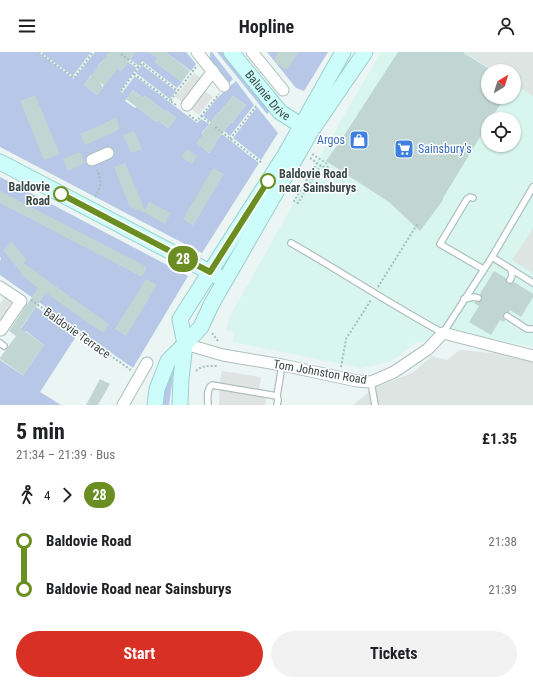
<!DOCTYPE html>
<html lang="en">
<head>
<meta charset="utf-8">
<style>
  :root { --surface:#fff; --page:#f2f2f2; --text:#202124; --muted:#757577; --accent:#d93025 }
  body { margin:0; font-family:"Roboto Condensed",sans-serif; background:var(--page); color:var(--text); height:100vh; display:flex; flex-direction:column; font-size:15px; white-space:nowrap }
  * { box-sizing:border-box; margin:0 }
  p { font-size:13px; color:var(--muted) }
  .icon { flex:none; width:22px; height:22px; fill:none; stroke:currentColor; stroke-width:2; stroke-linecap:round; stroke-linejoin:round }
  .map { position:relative; height:353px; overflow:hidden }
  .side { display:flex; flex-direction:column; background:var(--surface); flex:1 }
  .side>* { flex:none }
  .badge { padding:0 8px; border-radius:13px; font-size:14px; line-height:26px }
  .needle { width:26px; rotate:38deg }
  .fabs { position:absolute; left:481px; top:12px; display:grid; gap:8px }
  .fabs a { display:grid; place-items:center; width:40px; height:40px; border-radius:50%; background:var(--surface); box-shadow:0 1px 3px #0004; font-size:20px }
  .map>.badge { position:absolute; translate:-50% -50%; box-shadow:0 0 0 2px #fff }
  .legs { display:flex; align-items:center; gap:6px; height:44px; padding:0 16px; font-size:13px }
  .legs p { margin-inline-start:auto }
  .head { display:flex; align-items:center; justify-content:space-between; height:68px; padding:0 16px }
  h1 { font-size:22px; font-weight:700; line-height:30px }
  .cta { display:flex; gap:8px; margin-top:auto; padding:8px 16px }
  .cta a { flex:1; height:46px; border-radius:24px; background:var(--accent); color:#fff; font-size:16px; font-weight:700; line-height:46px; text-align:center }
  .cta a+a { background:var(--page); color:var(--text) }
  ul { padding:0 16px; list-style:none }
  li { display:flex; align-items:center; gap:14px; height:48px; font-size:15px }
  li i { display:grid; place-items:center; width:6px; height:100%; margin:0 5px; background:currentColor }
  li i::after { content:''; width:10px; height:10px; margin:-5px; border:3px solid; border-radius:50%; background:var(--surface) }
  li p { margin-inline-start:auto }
  li:first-child i { background:linear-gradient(#0000 50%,currentColor 0) }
  li:last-child i { background:linear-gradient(currentColor 50%,#0000 0) }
  header { display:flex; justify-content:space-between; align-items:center; height:52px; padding:0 16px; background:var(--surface); font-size:18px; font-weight:700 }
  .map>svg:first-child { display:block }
  .commercial { fill:#d8f5ee; fill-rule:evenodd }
  .industrial { fill:#dce5e2 }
  .green { fill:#b6c7e7; fill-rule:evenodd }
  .parking { fill:#dfe4e3 }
  .building { fill:#c1d6d2 }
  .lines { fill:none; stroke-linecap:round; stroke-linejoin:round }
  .lane-casing { stroke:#aec0bd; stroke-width:8 }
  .street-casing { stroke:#aec0bd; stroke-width:13 }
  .secondary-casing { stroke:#9ad0cc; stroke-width:17 }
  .path { stroke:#9fc1bc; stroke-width:2; stroke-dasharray:2 2; stroke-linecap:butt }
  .lane { stroke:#fff; stroke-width:5.5 }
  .street { stroke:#fff; stroke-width:11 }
  .secondary { stroke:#cdfdfa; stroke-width:15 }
  .line-1-casing { stroke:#fff; stroke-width:9 }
  .line-1 { stroke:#6b8e23; stroke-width:6 }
  .stop-1-dot { fill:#fff; stroke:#6b8e23; stroke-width:2 }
  .labels { text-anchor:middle; stroke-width:3; stroke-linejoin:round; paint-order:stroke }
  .street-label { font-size:12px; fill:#394946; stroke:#fff }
  .shop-label { font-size:12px; fill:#366cbe; stroke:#fff; text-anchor:end }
  .stop-label { font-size:12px; font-weight:bold; fill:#394946; stroke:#fff; text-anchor:start }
</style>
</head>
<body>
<header><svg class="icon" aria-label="menu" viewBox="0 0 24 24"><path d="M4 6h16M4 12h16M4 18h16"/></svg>Hopline<svg class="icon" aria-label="person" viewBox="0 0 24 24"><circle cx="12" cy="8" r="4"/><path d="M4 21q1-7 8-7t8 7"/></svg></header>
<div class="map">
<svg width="533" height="353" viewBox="0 0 533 353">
  <rect width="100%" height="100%" fill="#ebf5f4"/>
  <path class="commercial" d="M381 0H464L494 19H488V45H514V32L533 44V176L512 208 533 221V295L480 285 417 290 390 310 362 316 233 290 234 280 226 278 230 264 320 105ZM488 67H514V93H488Z"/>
  <g class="industrial">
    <path d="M464 0H533V44L514 32V19H494Z"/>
    <path d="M533 176V221L512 208Z"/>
    <path d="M460 298 533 305V353H353L374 336 412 321 432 304 447 308Z"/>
  </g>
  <g class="green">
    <path d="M0 0H38L74 27 95 0H114C101 9 98 10 95 26L91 23 84 33 97 43 104 33 101 31 118 16 121 19 128 10 137 16 120 39 122 41 135 24 197 71 201 67 209 72 202 81 203 83 197 91 209 101 215 93 214 92 222 82 259 111 202 201 0 95ZM133 38 143 46 145 44 165 59 166 58 176 66 168 76 158 68 156 70 137 55 135 56 125 49Z"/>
    <path d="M43 0H91L73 24 42 1Z"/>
    <path d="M136 0H149L158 6 155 10 182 30 177 36 142 9 139 14 130 7Z"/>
    <path d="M165 0H186L196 12 191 19Z"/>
    <path d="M210 0H212L233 27 229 31 210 7Z"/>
    <path d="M217 0H223L270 59 267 62Z"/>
    <path d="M267 0H328L304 39 296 36Z"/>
    <path d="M142 13 176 39 170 47 136 21Z"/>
    <path d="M236 29 254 53 230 84 224 79 231 70 232 71 246 53 233 44 219 61 218 60 211 70 203 64 217 46Z"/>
    <path d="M257 55 278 81 261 108 233 86Z"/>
    <path d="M0 125 188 224 133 316 0 223V209L1 206 0 205Z"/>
    <path d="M36 255 77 283 40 340 61 353H0V308L24 324 23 323 44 293 26 279 16 284Z"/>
    <path d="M174 317 169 353H161L164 339Z"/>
  </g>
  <g class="parking">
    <path d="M194 21 201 26 182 50 175 45Z"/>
    <path d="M205 39 213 45 199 63 191 57Z"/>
    <path d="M5 244 13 249 0 268V252Z"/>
    <path d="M222 319 261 325 259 337 262 341H267L265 353H219L220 328Z"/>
  </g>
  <g class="building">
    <path d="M109 0H136L121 19 118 16 105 33 100 30 103 36 97 43 84 33Z"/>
    <path d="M149 0H165L190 19 182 30 155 10 158 6Z"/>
    <path d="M278 0H299L287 18 278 12 274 8Z"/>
    <path d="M398 0H462L488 16V45H505L491 67H488V72L443 146V148L420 179 389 150 326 109 343 85Z"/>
    <path d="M133 38 143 46 145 44 165 59 166 58 176 66 168 76 158 68 156 70 126 47Z"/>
    <path d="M35 43 60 102 44 108 20 49Z"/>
    <path d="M233 44 246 53 232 71 231 70 214 92 216 93 209 101 196 91 203 83 202 82 209 72 218 60 219 61Z"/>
    <path d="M116 66 120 76 117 79 85 93 80 82Z"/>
    <path d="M134 79 142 97 131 101 123 83Z"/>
    <path d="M187 97 197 104 192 112 181 105Z"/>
    <path d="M80 100 85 111 68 119 63 107Z"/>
    <path d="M125 111 145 158 149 150 171 161 165 172 138 157 136 159 129 153 114 115Z"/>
    <path d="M213 116 224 122 193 174 183 167Z"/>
    <path d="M0 139 147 215 142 225 0 151Z"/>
    <path d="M12 190 27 208 23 211 109 272 103 281 46 241 21 276 44 293 23 323 0 307V306L16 284 9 279 38 236 21 223 22 222 3 198Z"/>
    <path d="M494 219 506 226V229L508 232H511L514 230 533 242V245L521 265 510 258 509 260H505L503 263V266L505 268 504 270 500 268 491 283 469 270 479 254 474 251 475 250H479L481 249 482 245 480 242Z"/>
    <path d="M146 227 157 233 126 284 115 277Z"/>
    <path d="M100 327 110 332 98 353H86Z"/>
  </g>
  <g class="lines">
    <g class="lane-casing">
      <g id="lane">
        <path d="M473 146 470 145 467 147 440 192 483 217"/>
        <path d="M291 191C342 220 391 253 443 281L492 205 533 135"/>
        <path d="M492 205 511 217 512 224 510 228"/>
        <path d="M511 217 533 231"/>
        <path d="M464 247 474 245 478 246"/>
        <path d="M507 264 527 277H533"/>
        <path d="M0 291 4 294"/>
        <path d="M371 330 375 353"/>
        <path d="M208 353C208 346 206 337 212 333L277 344"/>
        <path d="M277 353 278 348 277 344 282 313"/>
      </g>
    </g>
    <g class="street-casing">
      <g id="street">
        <path d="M197 0 224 34"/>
        <path d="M252 0 283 38"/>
        <path d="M187 53 213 19"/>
        <path d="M92 108 108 101"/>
        <path d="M0 235 21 249 1 278"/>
        <path d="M185 292 223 303 282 313 357 329 371 330 394 320 428 297 443 281 533 304"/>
        <path d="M123 353 147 311"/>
      </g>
    </g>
    <g class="secondary-casing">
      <g id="secondary">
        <path id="s1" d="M231 0 280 60 310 79"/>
        <path d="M0 110 219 225"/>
        <path d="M155 353 157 337 168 309 185 292 201 275 211 253 311 79 365 0"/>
        <path d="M180 353 181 326 185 292 180 267 285 103 343 0"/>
      </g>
    </g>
    <g class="path">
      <path d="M39 0 74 26 93 0"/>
      <path d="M121 2 139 16"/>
      <path d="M134 22 170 49"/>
      <path d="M121 39 142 11 178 39"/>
      <path d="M176 53 170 49 196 15"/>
      <path d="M189 63 197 69 219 42"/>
      <path d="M201 64 210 71"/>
      <path d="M215 75 262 111"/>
      <path d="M230 87 257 53"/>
      <path d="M312 102 326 111 331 125"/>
      <path d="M310 106 317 111 294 149 298 151 321 113 328 118"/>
      <path d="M95 145C102 132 102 131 97 118"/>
      <path d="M378 235 418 171"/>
      <path d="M31 248 131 318"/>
      <path d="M212 281 218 289"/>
      <path d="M341 315 346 287 371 248"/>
      <path d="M196 319C201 313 210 314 218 314"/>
    </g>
    <use href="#lane" class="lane"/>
    <use href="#street" class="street"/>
    <use href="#secondary" class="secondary"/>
  </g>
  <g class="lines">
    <g class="line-1-casing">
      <path id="line-1" d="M61 142 210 220 268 129"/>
    </g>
    <use href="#line-1" class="line-1"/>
  </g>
  <defs>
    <g id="shop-square" transform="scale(1)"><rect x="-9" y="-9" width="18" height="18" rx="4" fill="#3f7fe0" stroke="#fff"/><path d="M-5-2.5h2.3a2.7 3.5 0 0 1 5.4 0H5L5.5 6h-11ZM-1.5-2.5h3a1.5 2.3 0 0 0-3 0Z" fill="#fff"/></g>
    <g id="supermarket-square" transform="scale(1)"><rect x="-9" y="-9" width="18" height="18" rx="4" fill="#3f7fe0" stroke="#fff"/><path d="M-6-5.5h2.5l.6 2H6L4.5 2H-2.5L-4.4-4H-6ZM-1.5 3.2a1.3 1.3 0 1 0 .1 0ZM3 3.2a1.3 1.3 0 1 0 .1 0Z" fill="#fff"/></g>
  </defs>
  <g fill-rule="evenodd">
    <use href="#shop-square" x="359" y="88"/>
    <use href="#supermarket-square" x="404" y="97"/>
  </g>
  <g class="stop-1-dot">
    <circle cx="268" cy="129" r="7"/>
    <circle cx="61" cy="142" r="7"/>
  </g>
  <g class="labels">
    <g class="street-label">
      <text dy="4" stroke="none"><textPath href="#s1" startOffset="57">Balunie Drive</textPath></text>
      <text transform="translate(77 281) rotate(35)" y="4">Baldovie Terrace</text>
      <text transform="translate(320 320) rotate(10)" y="4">Tom Johnston Road</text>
    </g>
    <g class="shop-label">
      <text x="345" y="92">Argos</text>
      <text x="418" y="101" text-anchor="start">Sainsbury's</text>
    </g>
    <g class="stop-label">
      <text x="279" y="126">Baldovie Road<tspan x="279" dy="14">near Sainsburys</tspan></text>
      <text x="50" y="139" text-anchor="end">Baldovie<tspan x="50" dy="14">Road</tspan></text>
    </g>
  </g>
</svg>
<div class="fabs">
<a><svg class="needle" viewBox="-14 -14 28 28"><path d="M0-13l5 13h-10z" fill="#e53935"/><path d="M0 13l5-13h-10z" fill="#757577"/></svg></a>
<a><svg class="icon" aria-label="locate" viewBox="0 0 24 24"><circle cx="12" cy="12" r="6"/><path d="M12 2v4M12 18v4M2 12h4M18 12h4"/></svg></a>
</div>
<b class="badge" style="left:183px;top:207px;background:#6b8e23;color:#fff">28</b>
</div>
<section class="side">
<div class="head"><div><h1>5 min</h1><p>21:34 – 21:39 · Bus</p></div><b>£1.35</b></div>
<div class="legs"><svg class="icon" aria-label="walk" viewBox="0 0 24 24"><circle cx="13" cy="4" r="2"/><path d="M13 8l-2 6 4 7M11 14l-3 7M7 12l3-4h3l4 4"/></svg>4<svg class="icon" aria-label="forward" viewBox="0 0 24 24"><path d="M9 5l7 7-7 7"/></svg><b class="badge" style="background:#6b8e23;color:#fff">28</b></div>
<ul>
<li><i style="color:#6b8e23"></i><b>Baldovie Road</b><p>21:38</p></li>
<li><i style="color:#6b8e23"></i><b>Baldovie Road near Sainsburys</b><p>21:39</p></li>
</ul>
<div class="cta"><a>Start</a><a>Tickets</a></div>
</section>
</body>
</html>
